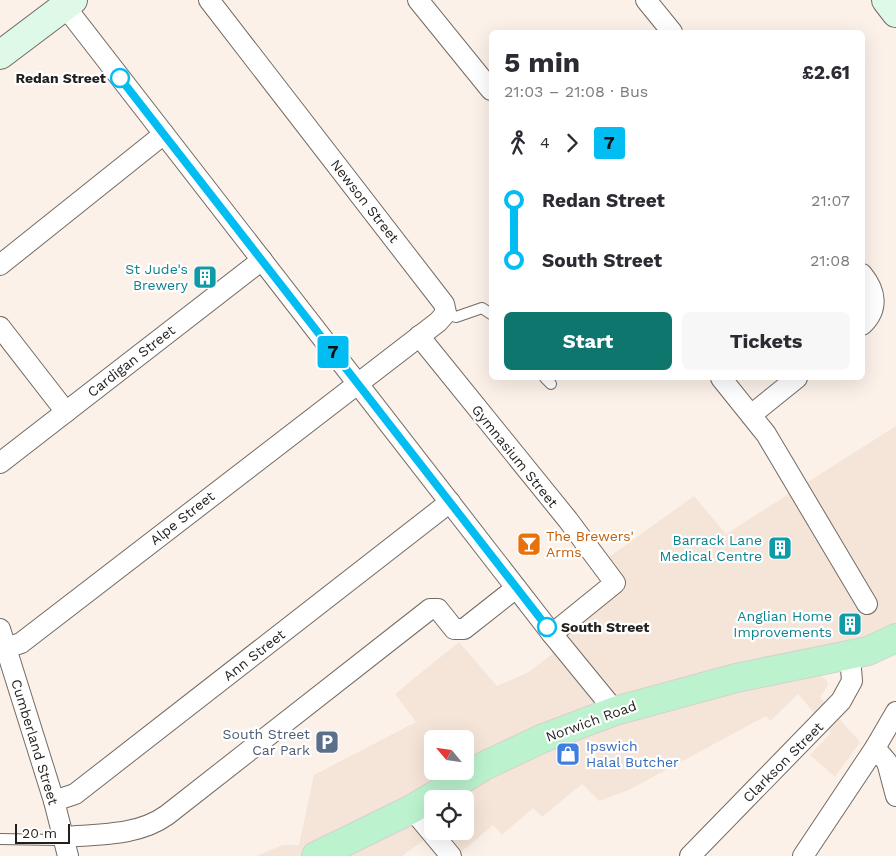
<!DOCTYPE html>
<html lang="en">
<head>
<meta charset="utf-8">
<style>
  :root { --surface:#fff; --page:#f7f7f7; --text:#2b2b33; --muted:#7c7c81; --accent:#0f766e }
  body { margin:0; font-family:"Work Sans",sans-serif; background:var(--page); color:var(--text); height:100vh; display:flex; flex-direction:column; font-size:19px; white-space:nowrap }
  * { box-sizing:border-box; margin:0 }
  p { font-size:16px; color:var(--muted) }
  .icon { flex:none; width:28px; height:28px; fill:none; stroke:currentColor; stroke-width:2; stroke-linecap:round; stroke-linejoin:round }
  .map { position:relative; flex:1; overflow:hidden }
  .sheet { position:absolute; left:489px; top:30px; width:376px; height:350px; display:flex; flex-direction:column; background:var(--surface); border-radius:8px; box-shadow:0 5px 20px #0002 }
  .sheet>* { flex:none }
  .badge { padding:0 10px; border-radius:4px; font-size:18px; line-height:32px }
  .needle { width:32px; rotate:299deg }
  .buttons { position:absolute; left:424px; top:730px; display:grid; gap:10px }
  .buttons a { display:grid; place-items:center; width:50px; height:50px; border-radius:8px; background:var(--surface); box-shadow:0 5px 20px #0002; font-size:25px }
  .scale { position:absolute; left:15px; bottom:12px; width:55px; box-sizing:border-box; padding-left:5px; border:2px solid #221f1c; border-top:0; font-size:14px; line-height:18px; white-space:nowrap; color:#221f1c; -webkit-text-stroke:4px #fff; paint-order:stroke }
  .map>.badge { position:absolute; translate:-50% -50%; box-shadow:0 0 0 2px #fff }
  .legs { display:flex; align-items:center; gap:8px; height:55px; padding:0 15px; font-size:16px }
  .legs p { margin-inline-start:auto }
  .headline { display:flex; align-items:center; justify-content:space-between; height:85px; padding:0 15px }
  h1 { font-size:28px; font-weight:700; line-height:38px }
  .button { display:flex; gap:10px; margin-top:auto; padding:10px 15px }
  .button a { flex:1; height:58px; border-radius:8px; background:var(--accent); color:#fff; font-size:20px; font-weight:700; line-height:58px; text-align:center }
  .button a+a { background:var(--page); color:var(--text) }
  ul { padding:0 15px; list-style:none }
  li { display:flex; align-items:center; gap:18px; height:60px; font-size:19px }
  li i { display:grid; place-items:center; width:8px; height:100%; margin:0 6px; background:currentColor }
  li i::after { content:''; width:12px; height:12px; margin:-6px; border:4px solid; border-radius:50%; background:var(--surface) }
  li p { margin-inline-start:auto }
  li:first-child i { background:linear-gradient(#0000 50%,currentColor 0) }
  li:last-child i { background:linear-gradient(currentColor 50%,#0000 0) }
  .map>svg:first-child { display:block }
  .built { fill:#f5e5d8; fill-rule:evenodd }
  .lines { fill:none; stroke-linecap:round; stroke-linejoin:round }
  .lane-casing { stroke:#736b64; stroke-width:12 }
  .street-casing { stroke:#736b64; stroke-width:22 }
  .secondary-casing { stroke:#736b64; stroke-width:30 }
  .primary-casing { stroke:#d3d2d2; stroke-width:30 }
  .lane { stroke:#fff; stroke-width:10 }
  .street { stroke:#fff; stroke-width:20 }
  .secondary { stroke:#def9e7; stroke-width:28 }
  .primary { stroke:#bcf3ce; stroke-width:28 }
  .line-1-casing { stroke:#fff; stroke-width:11 }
  .line-1 { stroke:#01bdf2; stroke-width:8 }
  .stop-1-dot { fill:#fff; stroke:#01bdf2; stroke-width:2.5 }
  .labels { text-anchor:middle; stroke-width:4.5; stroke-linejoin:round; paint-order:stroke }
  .stop-label { font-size:14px; font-weight:bold; fill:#221f1c; stroke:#fff; text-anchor:end }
  .street-label { font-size:14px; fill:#221f1c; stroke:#fff }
  .culture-label { font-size:14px; fill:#0d838f; stroke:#fff; text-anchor:end }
  .food-label { font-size:14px; fill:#c56008; stroke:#fff; text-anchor:start }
  .service-label { font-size:14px; fill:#4e5e75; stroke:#fff; text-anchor:end }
  .shop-label { font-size:14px; fill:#366cbe; stroke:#fff; text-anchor:start }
</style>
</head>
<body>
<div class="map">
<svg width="896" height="856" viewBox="0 0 896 856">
  <rect width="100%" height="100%" fill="#fbf1e9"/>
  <path class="built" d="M896 426V654L888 643 817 662 820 676 826 679 828 685 820 697 860 742 835 777 810 755 831 733 798 694 770 721 766 716 629 790 599 801 582 784 542 817 533 808 502 835 493 825 460 853 442 831H465V799H432V831H436L402 856H256L283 845H299L314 775 416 722 395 694 459 642 497 686 529 672 552 654V634L620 585 605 560 694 496 726 534ZM432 739H465V771H432Z"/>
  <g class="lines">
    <g class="lane-casing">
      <g id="lane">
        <path d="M446 313 456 317 482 308 491 314"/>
        <path d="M545 378 551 384"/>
        <path d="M0 839 56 840 64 837"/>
      </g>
    </g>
    <g class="street-casing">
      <g id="street">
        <path d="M60 0 552 634 615 711"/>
        <path d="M418 0 491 90"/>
        <path d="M646 0 672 32"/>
        <path d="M0 265 164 134"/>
        <path d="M862 274C876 291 879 309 862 325"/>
        <path d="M0 327 66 412"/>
        <path d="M419 336 568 520 615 583 552 634"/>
        <path d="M721 378 766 434 867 604"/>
        <path d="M751 415 797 378"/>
        <path d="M0 463 262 260"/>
        <path d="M0 629 54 801 68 856"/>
        <path d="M6 648 21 643 438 322 446 313 444 304 209 0"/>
        <path d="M875 748 887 762 896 796"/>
        <path d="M54 801 75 794 450 502"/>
        <path d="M412 809 451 856"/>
        <path d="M64 837C99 834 138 836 167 815L430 609H438L454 629H464L516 588"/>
        <path d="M690 856 841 701 852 681 850 656"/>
        <path d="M803 856 875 748 896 712"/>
      </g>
    </g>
    <g class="secondary-casing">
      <g id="secondary">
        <path d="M886 0 896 13"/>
        <path d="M0 55 73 0"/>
      </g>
    </g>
    <g class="primary-casing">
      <path id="primary" d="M316 856 412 809 484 766 541 739 615 711 736 678 868 651 896 638"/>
    </g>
    <use href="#lane" class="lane"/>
    <use href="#street" class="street"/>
    <use href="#secondary" class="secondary"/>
    <use href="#primary" class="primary"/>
  </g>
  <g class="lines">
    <g class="line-1-casing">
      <path id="line-1" d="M120 78 547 627"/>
    </g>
    <use href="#line-1" class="line-1"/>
  </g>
  <defs>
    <g id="building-square" transform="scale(1.25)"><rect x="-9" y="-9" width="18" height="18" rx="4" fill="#0f9aa8" stroke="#fff"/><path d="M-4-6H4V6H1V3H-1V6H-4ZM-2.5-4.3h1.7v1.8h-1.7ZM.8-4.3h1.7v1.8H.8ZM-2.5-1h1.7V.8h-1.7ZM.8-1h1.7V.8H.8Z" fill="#fff"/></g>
    <g id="bar-square" transform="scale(1.25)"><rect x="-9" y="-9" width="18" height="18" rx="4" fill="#e8710a" stroke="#fff"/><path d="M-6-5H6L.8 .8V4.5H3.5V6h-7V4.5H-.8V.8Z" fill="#fff"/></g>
    <g id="parking-square" transform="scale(1.25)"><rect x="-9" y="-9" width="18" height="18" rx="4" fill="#5c6f8a" stroke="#fff"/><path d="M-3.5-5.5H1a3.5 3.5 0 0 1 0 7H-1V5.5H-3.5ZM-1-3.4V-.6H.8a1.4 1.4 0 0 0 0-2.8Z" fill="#fff"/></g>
    <g id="shop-square" transform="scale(1.25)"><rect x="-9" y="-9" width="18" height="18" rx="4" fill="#3f7fe0" stroke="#fff"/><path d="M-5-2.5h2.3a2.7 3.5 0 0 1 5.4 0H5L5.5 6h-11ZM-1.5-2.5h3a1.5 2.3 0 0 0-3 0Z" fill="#fff"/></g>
  </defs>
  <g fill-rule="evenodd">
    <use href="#building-square" x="205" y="277"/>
    <use href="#bar-square" x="529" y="544"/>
    <use href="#building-square" x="780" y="548"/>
    <use href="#building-square" x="850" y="624"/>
    <use href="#parking-square" x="327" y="742"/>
    <use href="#shop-square" x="568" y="754"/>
  </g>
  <g class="stop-1-dot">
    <circle cx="120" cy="78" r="9"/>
    <circle cx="547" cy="627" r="9"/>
  </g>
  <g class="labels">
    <g class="stop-label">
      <text x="106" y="83">Redan Street</text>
      <text x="561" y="632" text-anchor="start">South Street</text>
    </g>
    <g class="street-label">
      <text transform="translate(365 201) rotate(52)" y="5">Newson Street</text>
      <text transform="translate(131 361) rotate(-38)" y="5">Cardigan Street</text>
      <text transform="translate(515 456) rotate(51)" y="5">Gymnasium Street</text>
      <text transform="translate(182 518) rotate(-38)" y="5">Alpe Street</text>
      <text transform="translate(254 655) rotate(-38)" y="5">Ann Street</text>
      <text transform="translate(591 721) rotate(-20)" y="5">Norwich Road</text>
      <text transform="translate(35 742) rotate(73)" y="5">Cumberland Street</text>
      <text transform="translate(783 762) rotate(-45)" y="5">Clarkson Street</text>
    </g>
    <g class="culture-label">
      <text x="188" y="274">St Jude's<tspan x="188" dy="16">Brewery</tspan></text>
      <text x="762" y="545">Barrack Lane<tspan x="762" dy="16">Medical Centre</tspan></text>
      <text x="832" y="621">Anglian Home<tspan x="832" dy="16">Improvements</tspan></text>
    </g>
    <g class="food-label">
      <text x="546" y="541">The Brewers'<tspan x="546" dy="16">Arms</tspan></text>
    </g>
    <g class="service-label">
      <text x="310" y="739">South Street<tspan x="310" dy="16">Car Park</tspan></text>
    </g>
    <g class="shop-label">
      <text x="586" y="751">Ipswich<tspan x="586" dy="16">Halal Butcher</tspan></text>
    </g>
  </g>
</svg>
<div class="buttons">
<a><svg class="needle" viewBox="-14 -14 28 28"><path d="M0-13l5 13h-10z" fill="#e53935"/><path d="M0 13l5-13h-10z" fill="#7c7c81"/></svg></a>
<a><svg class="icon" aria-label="locate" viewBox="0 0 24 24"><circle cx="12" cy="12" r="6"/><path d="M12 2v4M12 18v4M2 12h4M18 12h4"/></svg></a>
</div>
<div class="scale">20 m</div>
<b class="badge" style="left:333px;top:352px;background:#01bdf2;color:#111">7</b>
<section class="sheet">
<div class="headline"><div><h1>5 min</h1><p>21:03 – 21:08 · Bus</p></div><b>£2.61</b></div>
<div class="legs"><svg class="icon" aria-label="walk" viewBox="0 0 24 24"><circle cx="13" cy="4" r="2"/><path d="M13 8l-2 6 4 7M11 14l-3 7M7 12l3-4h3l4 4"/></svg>4<svg class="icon" aria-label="forward" viewBox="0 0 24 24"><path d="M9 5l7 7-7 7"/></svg><b class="badge" style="background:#01bdf2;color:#111">7</b></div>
<ul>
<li><i style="color:#01bdf2"></i><b>Redan Street</b><p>21:07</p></li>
<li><i style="color:#01bdf2"></i><b>South Street</b><p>21:08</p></li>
</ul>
<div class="button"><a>Start</a><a>Tickets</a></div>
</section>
</div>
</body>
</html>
